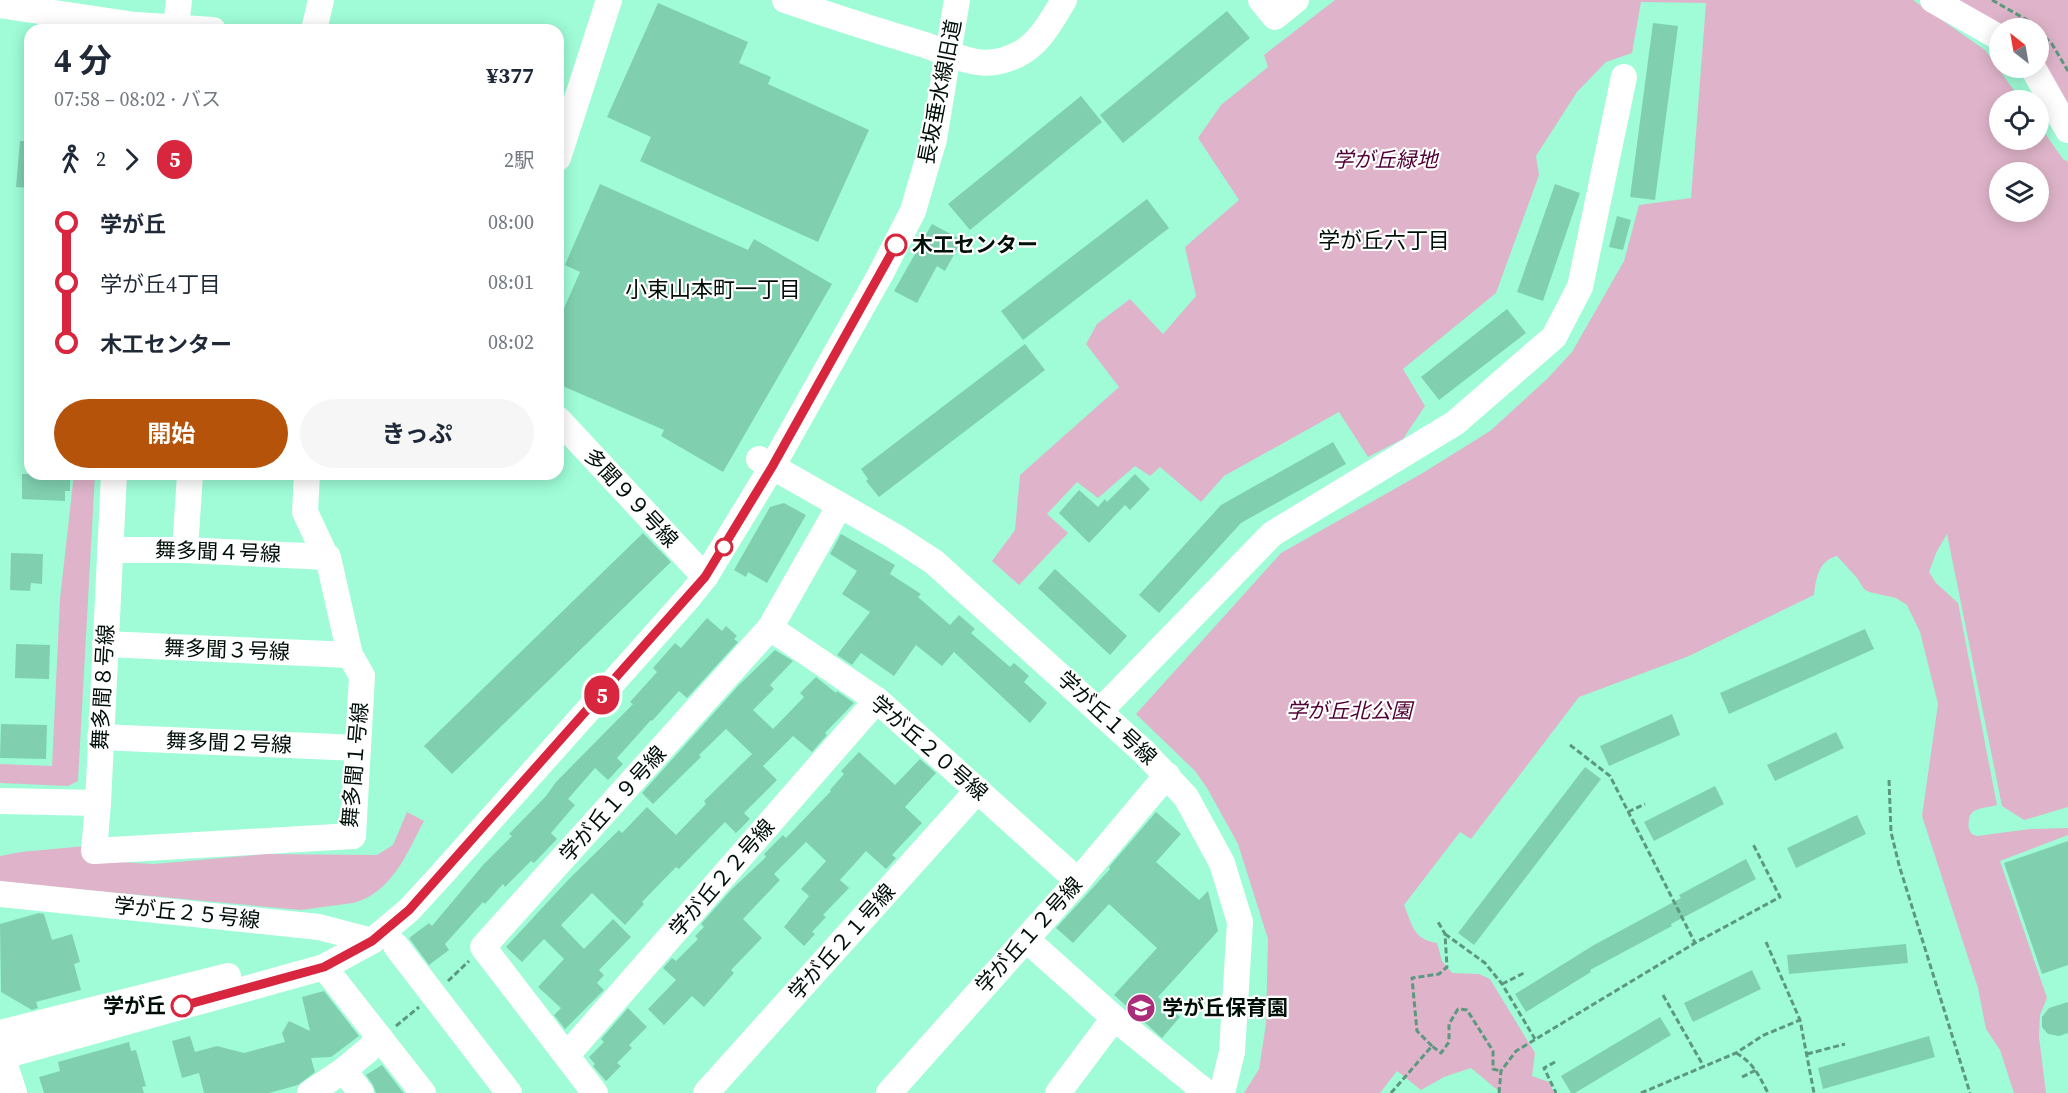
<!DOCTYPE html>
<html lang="ja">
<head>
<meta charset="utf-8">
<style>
  :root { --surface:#fff; --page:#f6f6f7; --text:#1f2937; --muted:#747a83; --accent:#b45309 }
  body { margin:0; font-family:"Source Serif 4","Noto Sans JP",serif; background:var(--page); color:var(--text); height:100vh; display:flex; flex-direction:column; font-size:22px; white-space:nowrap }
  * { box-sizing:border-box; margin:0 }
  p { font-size:20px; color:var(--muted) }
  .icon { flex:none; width:33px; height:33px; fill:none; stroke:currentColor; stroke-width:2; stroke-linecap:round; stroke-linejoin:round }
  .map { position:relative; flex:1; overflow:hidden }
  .panel { position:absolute; left:24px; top:24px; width:540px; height:456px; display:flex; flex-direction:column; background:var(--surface); border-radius:18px; box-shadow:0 3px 15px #0003 }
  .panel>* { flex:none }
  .badge { padding:0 12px; border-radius:20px; font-size:21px; line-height:39px }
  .needle { width:39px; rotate:329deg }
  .fabs { position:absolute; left:1989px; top:18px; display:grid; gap:12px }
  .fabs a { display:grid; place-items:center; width:60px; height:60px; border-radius:50%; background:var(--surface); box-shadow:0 3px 15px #0003; font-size:30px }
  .map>.badge { position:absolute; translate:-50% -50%; box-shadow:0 0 0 3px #fff }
  .legs { display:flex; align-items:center; gap:9px; height:66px; padding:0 30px; font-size:20px }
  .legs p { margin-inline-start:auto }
  .overview { display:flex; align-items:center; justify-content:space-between; height:102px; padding:0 30px }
  h1 { font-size:33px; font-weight:700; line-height:45px }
  .primary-button { display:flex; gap:12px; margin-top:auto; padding:12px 30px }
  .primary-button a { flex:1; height:69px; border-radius:36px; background:var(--accent); color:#fff; font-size:24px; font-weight:700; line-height:69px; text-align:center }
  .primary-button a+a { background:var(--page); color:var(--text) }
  ul { padding:0 30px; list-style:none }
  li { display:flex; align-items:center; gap:21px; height:60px; font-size:22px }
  li i { display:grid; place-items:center; width:9px; height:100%; margin:0 8px; background:currentColor }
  li i::after { content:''; width:15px; height:15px; margin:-8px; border:4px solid; border-radius:50%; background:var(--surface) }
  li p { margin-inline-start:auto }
  li:first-child i { background:linear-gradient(#0000 50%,currentColor 0) }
  li:last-child i { background:linear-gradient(currentColor 50%,#0000 0) }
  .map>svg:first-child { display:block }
  .green { fill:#dfb4ca; fill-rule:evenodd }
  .building { fill:#80d0b0 }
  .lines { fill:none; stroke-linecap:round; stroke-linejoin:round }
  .path { stroke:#5c9880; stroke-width:3; stroke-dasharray:6 3; stroke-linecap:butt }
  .minor { stroke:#fff; stroke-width:26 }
  .line-1-casing { stroke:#fff; stroke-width:14 }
  .line-1 { stroke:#d7263d; stroke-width:9 }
  .stop-1-dot { fill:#fff; stroke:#d7263d; stroke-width:3 }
  .labels { text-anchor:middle; stroke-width:4.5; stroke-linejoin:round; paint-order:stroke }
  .street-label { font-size:21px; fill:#001009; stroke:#fff }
  .park-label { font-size:21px; font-style:italic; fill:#500036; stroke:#fff }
  .stop-label { font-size:21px; font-weight:bold; fill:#001009; stroke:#fff; text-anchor:start }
  .poi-label { font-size:21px; font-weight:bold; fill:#001009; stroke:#fff; text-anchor:start }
  .neighbourhood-label { font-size:22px; fill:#001009; stroke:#fff }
</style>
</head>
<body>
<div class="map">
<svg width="2068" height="1093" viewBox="0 0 2068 1093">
  <rect width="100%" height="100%" fill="#9ffcd7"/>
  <g class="green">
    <path d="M1335 0H1913L1985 50 2021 100H2000V140H2038L2039 125 2063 159 2068 162V807L2024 820 2002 806 1947 534 1936 553 1929 572 1936 583 1958 603 1997 805C1987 808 1970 807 1969 820 1968 826 1968 829 1972 834L1977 836 2030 829 2068 828V835L2000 861 2047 998 2040 1015 2039 1037 2046 1093H2014L2000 1050 1986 1029 1978 988 1922 816 1938 704 1920 632 1907 605 1896 598 1869 592 1864 589 1857 578 1837 556C1818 561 1816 579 1814 595L1689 656 1579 697 1471 839 1460 832 1404 905C1413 926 1413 939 1437 943L1442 961 1452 973 1479 974 1490 979 1535 1053 1532 1076 1549 1082 1554 1093H1501L1471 1068 1444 1077 1421 1090 1397 1071 1380 1093H1244L1259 1069 1266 1024 1268 939 1238 844 1207 788 1195 771 1136 714 1281 553 1421 474 1490 431 1547 379 1572 352 1624 261 1639 205 1691 198 1706 3 1641 2 1632 53 1606 62 1577 92 1536 156 1539 175 1496 293 1403 369 1425 406 1403 439 1368 457 1339 412 1224 476 1201 502 1160 467 1150 476 1135 466 1098 498 1077 482 1047 514 1068 533 1019 585 992 561 1015 530 1020 475 1119 387 1086 344 1097 324 1130 299 1163 334 1196 296 1185 247 1239 200 1198 138 1221 105 1268 67 1264 55ZM2000 172H2038V212H2000Z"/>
    <path d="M1955 0H2068V107L2039 57 2038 28H2008Z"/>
    <path d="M74 474H95L78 781 68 786 0 783V764L52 766 60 599Z"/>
    <path d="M407 812 424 821C407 853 392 893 353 903L301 910 0 882V856L21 852 85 846V860L154 864 266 854 377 855 393 845Z"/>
  </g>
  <g class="building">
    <path d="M658 3 748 42 739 63 771 77 768 84 869 130 818 242 640 161 651 137 607 117Z"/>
    <path d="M1227 11 1250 38 1123 143 1100 115Z"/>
    <path d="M1653 23 1678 26 1655 200 1630 197Z"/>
    <path d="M1081 96 1102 122 970 230 948 204Z"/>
    <path d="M20 141H30V188L16 187Z"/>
    <path d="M600 184 748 250 754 239 832 284 723 472 661 436 664 430 558 384V322L580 272 565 265Z"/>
    <path d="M1555 184 1580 193 1543 301 1517 292Z"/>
    <path d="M1147 199 1169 228 1023 340 1001 311Z"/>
    <path d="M1617 216 1631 220 1623 250 1609 247Z"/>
    <path d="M932 224 962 240 945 271 937 266 917 303 894 291Z"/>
    <path d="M1507 309 1526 333 1439 400 1421 377Z"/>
    <path d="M1025 344 1045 370 879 497 866 481 868 479 861 469Z"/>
    <path d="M1333 442 1346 464 1241 523 1159 613 1139 595 1221 505Z"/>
    <path d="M22 474H70V491H65V501L22 499Z"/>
    <path d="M1135 474 1150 489 1130 510 1125 505 1089 543 1059 513 1079 490 1098 507 1105 499 1107 502Z"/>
    <path d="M784 503 806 515 767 583 748 572 746 577 734 570 770 507Z"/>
    <path d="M643 533 671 562 452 774 424 746Z"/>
    <path d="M841 534 895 565 890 574 921 594 918 597 950 625 959 615 975 629 971 633 1010 667 1014 663 1029 676 1024 682 1047 703 1030 723 954 652 942 666 916 645 894 676 861 653 852 665 837 655 870 612 842 594 857 571 830 554Z"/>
    <path d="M11 553 43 554 42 584 31 583 30 591 10 590Z"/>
    <path d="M1055 569 1127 636 1110 655 1038 588Z"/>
    <path d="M707 618 722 631 726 626 737 636 734 639 738 642 687 698 679 691 652 721 651 720 617 758 623 764 608 780 595 768 568 799 575 805 551 833 557 839 534 863 531 861 505 887 503 884 485 904 483 902 445 944 449 950 429 965 409 938 429 923 432 926 483 865 512 836 509 834 546 796 556 782 633 704 630 702 657 672 653 668 675 643 681 648Z"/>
    <path d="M1865 629 1874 649 1729 714 1720 693Z"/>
    <path d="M16 644 50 645 49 679 15 678Z"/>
    <path d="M775 650 793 661 770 685 774 689 753 710 773 729 804 697 800 693 816 677 836 693 837 691 854 703 825 733 827 735 812 752 793 736 763 766 777 780 744 813 750 819 736 833 725 822 679 869 676 867 642 902 644 904 625 925 592 893 561 925 584 949 613 919 631 937 599 970 604 975 597 983 604 990 565 1029 554 1015 561 1008 538 987 564 959 544 939 522 962 506 947 569 879 619 830 622 833 647 807 676 835 706 804 704 801 752 754 726 729 699 755 701 757 653 804 642 793 738 686Z"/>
    <path d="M1672 714 1680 735 1609 766 1600 746Z"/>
    <path d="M1 724 47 725 46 759 0 758Z"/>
    <path d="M1836 732 1844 748 1775 781 1767 765Z"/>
    <path d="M859 752 895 785 920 759 936 773 905 807 922 823 892 855 896 858 886 869 866 851 840 880 849 888 823 915 826 917 812 932 815 934 804 946 784 927 809 896 801 889 826 861 806 842 774 874 780 880 743 919 762 938 731 970 734 973 704 1007 692 996 664 1025 648 1009 676 980 663 968 672 958 676 961 698 939 695 936 704 927 701 924 732 889 766 857 764 854 783 835 786 838 831 791 830 790 844 774 841 771Z"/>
    <path d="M1585 767 1601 779 1474 945 1458 933Z"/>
    <path d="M1715 786 1724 804 1654 841 1644 822Z"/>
    <path d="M1156 812 1181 834 1156 862 1199 900 1208 891 1218 931 1158 997 1180 1017 1162 1038 1114 995 1157 948 1109 904 1073 943 1056 928 1110 869 1109 867Z"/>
    <path d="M1857 815 1866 834 1796 868 1787 848Z"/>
    <path d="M2068 841V965L2042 974 2004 863Z"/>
    <path d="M1746 859 1756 879 1671 924 1672 926 1590 970 1591 972 1526 1012 1515 994 1594 945 1681 898 1679 895Z"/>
    <path d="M39 913 44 914 52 940 72 934 80 962 74 964 81 990 36 1002 38 1008 32 1010 1 992 0 924Z"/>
    <path d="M1906 944 1908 963 1789 974 1787 955Z"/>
    <path d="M1752 970 1761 989 1693 1022 1684 1003Z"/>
    <path d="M324 991 359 1036 331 1057 311 1058 315 1072 298 1085 269 1093H204L199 1073 182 1078 172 1041 190 1036 195 1052 217 1046 244 1053 285 1042 282 1033 289 1021 310 1031 302 997Z"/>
    <path d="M2068 1002V1033L2059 1036 2048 1034 2042 1027V1017L2049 1008Z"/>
    <path d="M628 1008 647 1027 629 1045 632 1048 617 1063 621 1066 606 1081 593 1066 595 1064 589 1057 604 1042 601 1039Z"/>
    <path d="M1660 1017 1671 1035 1575 1093H1571L1561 1076Z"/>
    <path d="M1929 1036 1935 1057 1823 1089 1818 1068Z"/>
    <path d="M129 1042 131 1051 136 1050 146 1086 142 1087 144 1093H44L39 1077 60 1071 58 1062Z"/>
    <path d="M382 1065 402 1091 404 1093H376L373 1085 366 1075Z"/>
  </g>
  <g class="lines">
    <g class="path">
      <path d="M1992 0 2027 20 2036 28"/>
      <path d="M2038 31 2052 44 2068 71"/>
      <path d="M1570 745 1610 776 1695 943"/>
      <path d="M1889 780 1891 832 1899 865 1970 1093"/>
      <path d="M1628 812 1645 804"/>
      <path d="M1445 934 1485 963 1502 984 1535 1039"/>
      <path d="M1766 942 1800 1020 1814 1093"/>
      <path d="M448 981 469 961"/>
      <path d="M1502 984 1526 972"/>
      <path d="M1663 995 1704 1067"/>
      <path d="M396 1026 419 1007"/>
      <path d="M1432 1046 1417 1031 1412 978 1439 974 1447 967 1445 934 1437 920"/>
      <path d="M1736 1053C1754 1063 1759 1076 1768 1093"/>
      <path d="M1807 1054 1845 1044"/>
      <path d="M1555 1062 1544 1068 1556 1093"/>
      <path d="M1742 1077 1756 1070"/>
      <path d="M1391 1093 1432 1046 1441 1053 1449 1042V1024L1458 1009 1467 1010 1493 1051V1069L1501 1071"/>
      <path d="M1499 1093 1501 1071 1516 1051 1695 943 1780 897 1753 844"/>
      <path d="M1641 1093 1736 1053 1764 1035 1800 1020"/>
    </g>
    <g class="minor">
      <path d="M785 0C831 16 878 31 925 45 942 51 958 59 977 62 990 64 1005 61 1017 55 1040 44 1051 21 1064 0"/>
      <path d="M1261 0 1275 17 1296 0"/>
      <path d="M1933 0 2000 38"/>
      <path d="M0 5 135 25V30"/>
      <path d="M135 25 213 30"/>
      <path d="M176 27 179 0"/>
      <path d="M314 30 321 0"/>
      <path d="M2033 68 2068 130"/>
      <path d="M558 158 609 0"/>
      <path d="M558 419 705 577"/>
      <path d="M759 459 894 536 934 562 1145 753 1186 797 1222 863 1240 922 1232 1052 1222 1093"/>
      <path d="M110 550H185L326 557"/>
      <path d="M185 550 190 474"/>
      <path d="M770 628 877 700 1078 881"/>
      <path d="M105 644 350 655"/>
      <path d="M1100 711 1272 534 1455 423 1554 337 1580 287 1624 77"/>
      <path d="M100 737 358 748"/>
      <path d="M0 801 98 803 114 474"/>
      <path d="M98 803 94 851 353 836 362 676 350 655 328 557H326L305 512 307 474"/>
      <path d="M0 894 319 927 372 941"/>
      <path d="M1026 939 1114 1018 1207 1093"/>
      <path d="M396 946 509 1093"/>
      <path d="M324 967 423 1093"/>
      <path d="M0 1033 228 976"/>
      <path d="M0 1049 14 1093"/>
      <path d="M567 1055 877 700"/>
      <path d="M0 1057 324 967 372 941 409 910 442 874 689 597 705 577 772 467 880 275 913 211 934 139 957 0"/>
      <path d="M344 1070 361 1093"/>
      <path d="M310 1093 344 1070 381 1039"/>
      <path d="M595 1093 483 947 770 628 840 505"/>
      <path d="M706 1093 978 790"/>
      <path d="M889 1093 1078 881 1167 775"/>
      <path d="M1058 1093 1114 1018"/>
    </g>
  </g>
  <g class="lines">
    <g class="line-1-casing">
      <path id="line-1" d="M182 1006 324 967 372 941 409 910 705 577 772 467 896 245"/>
    </g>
    <use href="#line-1" class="line-1"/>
  </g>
  <defs>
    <g id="school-disc" transform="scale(1.5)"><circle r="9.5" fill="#ab2c7b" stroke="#fff"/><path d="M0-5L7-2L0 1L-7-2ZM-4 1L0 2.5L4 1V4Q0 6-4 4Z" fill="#fff"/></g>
  </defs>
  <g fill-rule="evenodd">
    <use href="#school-disc" x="1141" y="1008"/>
  </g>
  <g class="stop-1-dot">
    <circle cx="896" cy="245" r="10"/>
    <circle cx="724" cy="547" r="8"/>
    <circle cx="182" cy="1006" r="10"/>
  </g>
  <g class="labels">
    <g class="street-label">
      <text transform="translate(940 92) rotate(-79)" y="7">長坂垂水線旧道</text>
      <text transform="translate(631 498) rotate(47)" y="7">多聞９９号線</text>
      <text transform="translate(218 552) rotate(2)" y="7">舞多聞４号線</text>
      <text transform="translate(227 650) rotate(2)" y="7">舞多聞３号線</text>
      <text transform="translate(103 687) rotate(-87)" y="7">舞多聞８号線</text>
      <text transform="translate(1107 718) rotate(43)" y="7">学が丘１号線</text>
      <text transform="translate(229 743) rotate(2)" y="7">舞多聞２号線</text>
      <text transform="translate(929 748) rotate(41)" y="7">学が丘２０号線</text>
      <text transform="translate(355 765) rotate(-85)" y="7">舞多聞１号線</text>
      <text transform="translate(613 804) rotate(-48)" y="7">学が丘１９号線</text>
      <text transform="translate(722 878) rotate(-49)" y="7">学が丘２２号線</text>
      <text transform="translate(187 913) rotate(6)" y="7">学が丘２５号線</text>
      <text transform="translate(1029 935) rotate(-48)" y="7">学が丘１２号線</text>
      <text transform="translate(842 942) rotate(-48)" y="7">学が丘２１号線</text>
    </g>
    <g class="park-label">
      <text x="1385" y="167">学が丘緑地</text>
      <text x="1349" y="718">学が丘北公園</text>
    </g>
    <g class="stop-label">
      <text x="912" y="252">木工センター</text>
      <text x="166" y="1013" text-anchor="end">学が丘</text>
    </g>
    <g class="poi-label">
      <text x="1162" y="1015">学が丘保育園</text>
    </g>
    <g class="neighbourhood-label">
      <text x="1384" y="248">学が丘六丁目</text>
      <text x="713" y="297">小束山本町一丁目</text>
    </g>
  </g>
</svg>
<div class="fabs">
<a><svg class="needle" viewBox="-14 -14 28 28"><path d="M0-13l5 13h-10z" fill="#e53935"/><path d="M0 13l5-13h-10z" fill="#747a83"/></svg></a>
<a><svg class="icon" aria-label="locate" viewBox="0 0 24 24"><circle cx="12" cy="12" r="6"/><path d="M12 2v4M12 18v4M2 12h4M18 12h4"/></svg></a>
<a><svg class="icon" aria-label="layers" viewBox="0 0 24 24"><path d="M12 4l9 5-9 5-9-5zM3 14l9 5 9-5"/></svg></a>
</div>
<b class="badge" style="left:602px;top:695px;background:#d7263d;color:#fff">5</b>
<section class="panel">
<div class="overview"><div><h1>4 分</h1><p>07:58 – 08:02 · バス</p></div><b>¥377</b></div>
<div class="legs"><svg class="icon" aria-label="walk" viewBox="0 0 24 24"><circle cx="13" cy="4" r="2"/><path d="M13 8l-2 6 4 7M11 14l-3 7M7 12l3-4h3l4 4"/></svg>2<svg class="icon" aria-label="forward" viewBox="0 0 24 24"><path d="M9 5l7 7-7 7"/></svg><b class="badge" style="background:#d7263d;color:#fff">5</b><p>2駅</p></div>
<ul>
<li><i style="color:#d7263d"></i><b>学が丘</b><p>08:00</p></li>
<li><i style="color:#d7263d"></i><span>学が丘4丁目</span><p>08:01</p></li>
<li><i style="color:#d7263d"></i><b>木工センター</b><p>08:02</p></li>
</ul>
<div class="primary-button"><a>開始</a><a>きっぷ</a></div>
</section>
</div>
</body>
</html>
